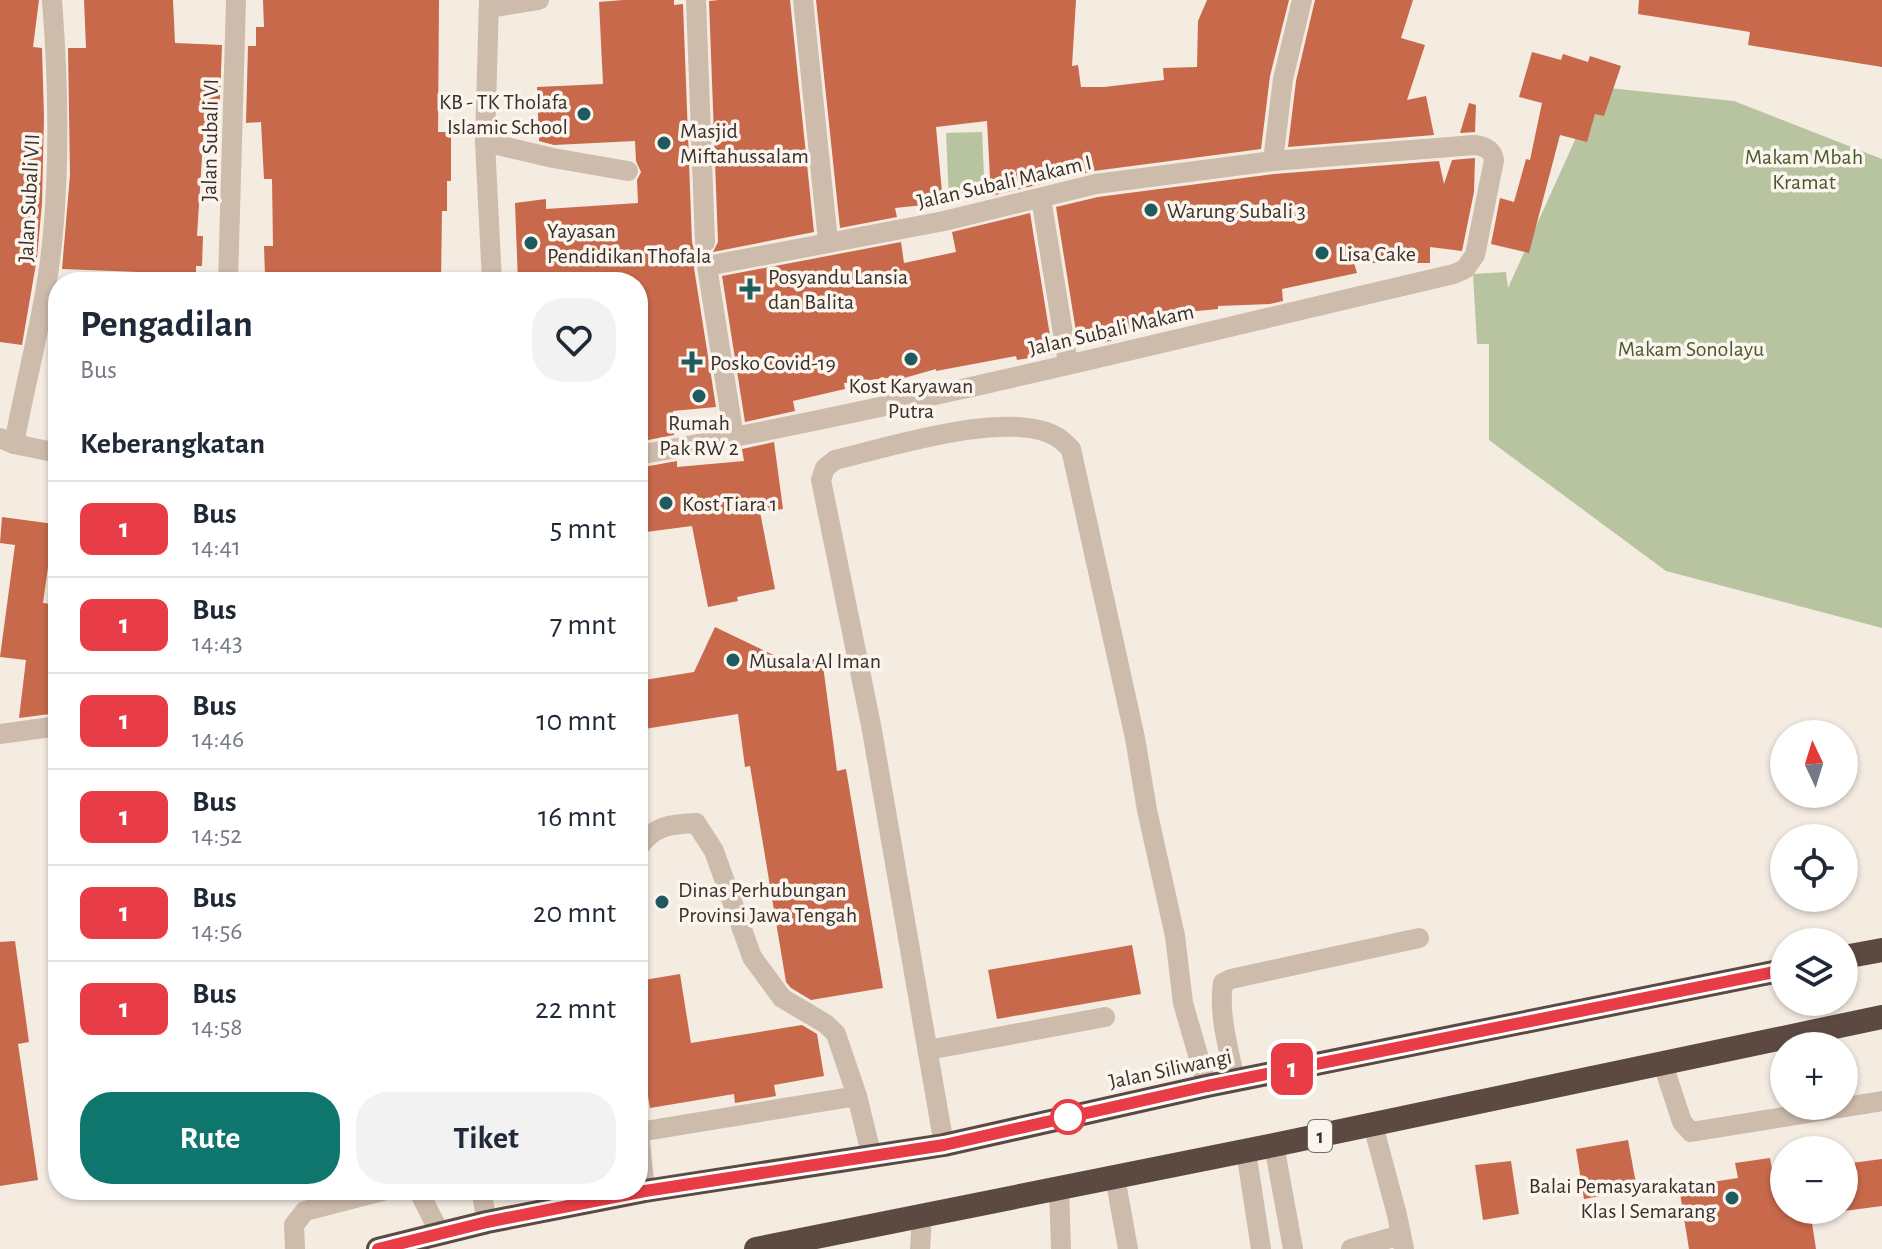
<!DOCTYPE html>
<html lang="id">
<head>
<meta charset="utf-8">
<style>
  :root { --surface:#fff; --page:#f2f2f3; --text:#1f2937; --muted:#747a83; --line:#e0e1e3; --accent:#0f766e }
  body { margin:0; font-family:"Alegreya Sans",sans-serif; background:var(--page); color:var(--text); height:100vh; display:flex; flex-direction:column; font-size:30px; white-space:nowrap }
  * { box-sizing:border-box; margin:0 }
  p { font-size:26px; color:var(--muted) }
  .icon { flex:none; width:44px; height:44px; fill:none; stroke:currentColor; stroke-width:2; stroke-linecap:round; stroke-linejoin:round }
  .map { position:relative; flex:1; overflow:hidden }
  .details { position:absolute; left:48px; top:272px; width:600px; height:928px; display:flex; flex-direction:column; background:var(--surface); border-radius:32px; box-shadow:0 2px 6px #0004 }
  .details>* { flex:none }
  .badge { padding:0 16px; border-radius:12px; font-size:28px; line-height:52px }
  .needle { width:52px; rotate:356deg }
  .tools { position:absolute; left:1770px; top:720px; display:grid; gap:16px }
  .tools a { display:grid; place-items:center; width:88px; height:88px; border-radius:50%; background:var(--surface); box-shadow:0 2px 6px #0004; font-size:40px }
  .map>.badge { position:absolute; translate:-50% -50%; box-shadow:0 0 0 4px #fff }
  h2 { padding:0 32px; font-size:30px; line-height:72px }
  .round { display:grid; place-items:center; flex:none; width:84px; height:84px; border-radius:32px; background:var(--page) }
  .headline { display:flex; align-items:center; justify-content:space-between; height:136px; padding:0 32px }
  h1 { font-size:38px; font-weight:700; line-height:60px }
  .primary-button { display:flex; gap:16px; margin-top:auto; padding:16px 32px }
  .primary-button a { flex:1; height:92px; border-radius:32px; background:var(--accent); color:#fff; font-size:32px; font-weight:700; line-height:92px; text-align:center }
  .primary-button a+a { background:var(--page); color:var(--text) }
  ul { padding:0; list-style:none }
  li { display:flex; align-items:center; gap:24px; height:96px; padding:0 32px; border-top:2px solid var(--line) }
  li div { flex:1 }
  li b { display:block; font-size:30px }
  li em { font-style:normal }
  li .badge { min-width:88px; font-weight:700; text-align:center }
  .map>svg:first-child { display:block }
  .green { fill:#b8c4a0 }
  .building { fill:#c8694b }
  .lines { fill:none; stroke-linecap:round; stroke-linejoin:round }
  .minor { stroke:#cdbbac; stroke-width:20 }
  .highway { stroke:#5c4a42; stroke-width:24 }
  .line-casing { stroke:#fff; stroke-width:18 }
  .line { stroke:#e83d46; stroke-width:12 }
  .poi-dot { fill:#1f5a5e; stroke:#fbf5ee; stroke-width:3 }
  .stop-dot { fill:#fff; stroke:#e83d46; stroke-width:4 }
  .labels { text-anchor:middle; stroke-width:7; stroke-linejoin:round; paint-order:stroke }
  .shield { fill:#fbf5ee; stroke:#756b66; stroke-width:2 }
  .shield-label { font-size:20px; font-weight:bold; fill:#3b302b }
  .poi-label { font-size:22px; fill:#3b302b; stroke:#fbf5ee; text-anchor:start }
  .street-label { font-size:22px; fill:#3b302b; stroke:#fbf5ee }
  .park-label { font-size:22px; fill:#4a5a2e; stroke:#fbf5ee }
</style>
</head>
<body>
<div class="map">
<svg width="1882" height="1249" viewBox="0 0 1882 1249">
  <rect width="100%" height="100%" fill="#f4ebe1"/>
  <g class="green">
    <path d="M1599 87 1734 101 1882 159V628L1666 571 1489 440V344H1477L1473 274 1506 272 1508 288Z"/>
    <path d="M982 132 985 198 949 199 946 133Z"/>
  </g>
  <g class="building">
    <path d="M0 0H39L33 47 42 48 44 117 42 203 37 258 22 345 0 342Z"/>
    <path d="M84 0H173L175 43 222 45 219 124 204 125 197 236H203L202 266H196V282H137L138 272 62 269 70 175 68 48H86Z"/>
    <path d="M263 0H439L438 132H451V181H447V211H442L441 282H286V276H265L264 246H273L272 179H264L261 122 246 123 248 46H256V27H264Z"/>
    <path d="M623 0H674V5L683 4 692 242 694 250 702 254 695 261 694 268 716 407 673 411 674 435 638 442V282H518L515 203 546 199V209L638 203 637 180 641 172 636 161 635 141 554 145 539 141 537 87 603 84 599 2Z"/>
    <path d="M719 0H790L814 232 713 252 718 242 709 1Z"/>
    <path d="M816 0H1076L1072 66 1078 65 1081 87H1104L1164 80 1163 68 1197 67 1198 21 1207 0H1289L1270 76 1261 149 1094 171 991 196 987 121 936 127 943 203 895 208 897 217 840 228Z"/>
    <path d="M1315 0H1413L1401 38 1425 45 1407 100 1426 96 1434 135 1288 147 1296 81Z"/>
    <path d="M1639 0H1882V67L1748 45 1750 32 1638 14Z"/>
    <path d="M1532 52 1561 60 1563 54 1588 62 1590 56 1621 66 1604 116 1595 114 1587 142 1560 135 1529 253 1491 244 1500 198 1514 202 1526 159 1530 160 1542 103 1519 97Z"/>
    <path d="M1469 103 1476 105 1475 132 1460 133Z"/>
    <path d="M1475 158 1474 192 1462 251 1430 247V263H1354L1357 273 1282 289 1283 301 1270 304 1218 306V309L1187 312 1188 315 1134 324 1135 328 1111 331 1112 341 1078 344 1056 207 1098 197 1274 174 1439 161 1444 184 1452 160Z"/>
    <path d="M1030 213 1053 354 1017 360 1016 356 936 371V369L897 380 896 377 844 383 845 389 793 401 795 411 745 422 722 276 901 242 904 263 956 252 952 232Z"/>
    <path d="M58 294V349L48 348Z"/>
    <path d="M774 442 783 509 760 512 775 589 737 597 738 601 708 607 692 526 638 533V468L677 461V467L744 461 742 449Z"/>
    <path d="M2 517 54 524 43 603 58 605V713L19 718 26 660 0 657 15 545 0 543Z"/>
    <path d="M715 627 790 663 822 658 837 771 846 769 883 988 811 1000 791 988 786 982 750 766 745 767 738 714 638 730V681L694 672Z"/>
    <path d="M15 941 29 1042 18 1044 38 1180 0 1186V942Z"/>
    <path d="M1132 945 1141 994 997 1019 988 970Z"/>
    <path d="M680 974 691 1043 802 1025 817 1034 824 1076 774 1085 776 1096 735 1103 734 1094 650 1108 638 1037V981Z"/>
    <path d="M1628 1140 1637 1189 1584 1199 1576 1149Z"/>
    <path d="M1770 1158 1772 1170 1784 1168V1210H1810L1816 1249H1689L1679 1187 1738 1178 1735 1163Z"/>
    <path d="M1882 1159V1206L1844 1211V1164Z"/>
    <path d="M1511 1161 1519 1214 1483 1220 1475 1165Z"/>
  </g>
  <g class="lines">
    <g class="minor">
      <path d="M489 0 485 142 492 282"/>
      <path d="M696 0 705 242"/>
      <path d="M803 0 828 241"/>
      <path d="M489 8 539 0"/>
      <path d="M485 142 553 158 628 171"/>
      <path d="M1273 161 1283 79 1302 0"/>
      <path d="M1041 198 1068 364"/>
      <path d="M228 282 236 0"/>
      <path d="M0 438 14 444 58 453"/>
      <path d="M14 444C27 374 47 304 53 233 60 156 58 77 52 0"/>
      <path d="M638 455C912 406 1183 337 1454 274L1465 269 1475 255 1494 160C1492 149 1485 146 1474 145L1273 161 1096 184 944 221 707 266 734 437"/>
      <path d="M0 734 58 726"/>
      <path d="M638 848C654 826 669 824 696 823L714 851 752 957 782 998 826 1024 836 1034 857 1096"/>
      <path d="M928 1050 1105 1017"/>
      <path d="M1663 1064 1682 1122 1691 1132 1882 1101"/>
      <path d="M1235 1080C1229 1050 1218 1014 1223 983L1231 979 1419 938"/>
      <path d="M638 1122 645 1191"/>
      <path d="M1373 1125 1397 1215 1404 1249"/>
      <path d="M639 1132 857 1096 872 1157"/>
      <path d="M944 1145 871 725 821 480 825 468 835 460C886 448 1011 408 1057 437 1062 440 1067 445 1071 449L1135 738 1147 810 1175 936 1183 1003 1207 1086"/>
      <path d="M1274 1145 1293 1249"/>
      <path d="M1246 1151 1261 1249"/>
      <path d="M1115 1177 1128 1249"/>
      <path d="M1059 1188 1061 1249"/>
      <path d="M413 1190 419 1192 440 1233"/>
      <path d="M481 1190 487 1222"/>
      <path d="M295 1249 294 1225 305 1211 386 1190"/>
      <path d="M920 1249 922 1216"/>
      <path d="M1351 1249 1401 1235"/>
    </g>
    <g class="highway">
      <path d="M1844 957 1882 950"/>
      <path d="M378 1249 487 1222 645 1191 944 1145 1207 1086 1784 970"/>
      <path d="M756 1249 1274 1145 1882 1017"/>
    </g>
  </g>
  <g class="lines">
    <g class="line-casing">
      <path id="line" d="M378 1249 487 1222 645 1191 944 1145 1207 1086 1784 970"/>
    </g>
    <use href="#line" class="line"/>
  </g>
  <g class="poi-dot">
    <circle cx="584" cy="114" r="8"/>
    <circle cx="664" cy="143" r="8"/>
    <circle cx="1151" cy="210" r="8"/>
    <circle cx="531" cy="243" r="8"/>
    <circle cx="1322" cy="253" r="8"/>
    <path d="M746 277h8v8h8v8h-8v8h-8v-8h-8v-8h8z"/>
    <circle cx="911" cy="359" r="8"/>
    <path d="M688 350h8v8h8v8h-8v8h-8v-8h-8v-8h8z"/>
    <circle cx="699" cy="396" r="8"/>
    <circle cx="666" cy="503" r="8"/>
    <circle cx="733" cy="660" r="8"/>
    <circle cx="662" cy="902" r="8"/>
    <circle cx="1732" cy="1198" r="8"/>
  </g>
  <circle class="stop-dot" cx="1068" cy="1117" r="16"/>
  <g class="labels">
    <rect class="shield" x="1308" y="1120" width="24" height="32" rx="6"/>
    <g class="shield-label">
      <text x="1320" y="1143">1</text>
    </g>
    <g class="poi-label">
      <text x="568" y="109" text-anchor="end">KB - TK Tholafa<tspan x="568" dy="25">Islamic School</tspan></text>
      <text x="680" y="138">Masjid<tspan x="680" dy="25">Miftahussalam</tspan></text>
      <text x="1167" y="218">Warung Subali 3</text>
      <text x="547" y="238">Yayasan<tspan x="547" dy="25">Pendidikan Thofala</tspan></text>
      <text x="1338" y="261">Lisa Cake</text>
      <text x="768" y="284">Posyandu Lansia<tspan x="768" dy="25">dan Balita</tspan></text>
      <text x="710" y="370">Posko Covid-19</text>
      <text x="911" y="393" text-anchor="middle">Kost Karyawan<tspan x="911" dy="25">Putra</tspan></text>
      <text x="699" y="430" text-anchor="middle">Rumah<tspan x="699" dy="25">Pak RW 2</tspan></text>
      <text x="682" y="511">Kost Tiara 1</text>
      <text x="749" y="668">Musala Al Iman</text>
      <text x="678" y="897">Dinas Perhubungan<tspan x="678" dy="25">Provinsi Jawa Tengah</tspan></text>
      <text x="1716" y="1193" text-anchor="end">Balai Pemasyarakatan<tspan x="1716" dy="25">Klas I Semarang</tspan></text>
    </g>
    <g class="street-label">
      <text transform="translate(209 140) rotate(-89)" y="8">Jalan Subali VI</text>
      <text transform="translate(1004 181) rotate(-13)" y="8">Jalan Subali Makam I</text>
      <text transform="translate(28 198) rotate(-87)" y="8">Jalan Subali VII</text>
      <text transform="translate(1111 329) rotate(-13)" y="8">Jalan Subali Makam</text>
      <text transform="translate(1170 1068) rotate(-12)" y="8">Jalan Siliwangi</text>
    </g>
    <g class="park-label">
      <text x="1804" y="164">Makam Mbah<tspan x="1804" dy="25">Kramat</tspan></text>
      <text x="1691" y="356">Makam Sonolayu</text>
    </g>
  </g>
</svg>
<div class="tools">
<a><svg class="needle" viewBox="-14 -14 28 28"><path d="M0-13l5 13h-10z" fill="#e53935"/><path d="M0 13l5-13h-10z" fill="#747a83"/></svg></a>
<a><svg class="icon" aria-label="locate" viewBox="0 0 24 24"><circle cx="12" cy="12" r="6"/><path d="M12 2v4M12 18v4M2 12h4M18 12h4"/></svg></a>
<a><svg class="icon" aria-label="layers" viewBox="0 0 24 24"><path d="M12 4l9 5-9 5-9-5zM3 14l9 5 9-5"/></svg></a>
<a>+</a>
<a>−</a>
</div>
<b class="badge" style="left:1292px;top:1069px;background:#e83d46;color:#fff">1</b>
<section class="details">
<div class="headline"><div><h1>Pengadilan</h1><p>Bus</p></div><a class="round"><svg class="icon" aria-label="heart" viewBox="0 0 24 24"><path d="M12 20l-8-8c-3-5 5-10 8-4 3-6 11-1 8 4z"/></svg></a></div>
<h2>Keberangkatan</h2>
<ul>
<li><span class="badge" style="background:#e83d46;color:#fff">1</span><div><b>Bus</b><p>14:41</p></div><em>5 mnt</em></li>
<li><span class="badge" style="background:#e83d46;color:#fff">1</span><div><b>Bus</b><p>14:43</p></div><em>7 mnt</em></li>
<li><span class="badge" style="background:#e83d46;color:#fff">1</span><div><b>Bus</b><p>14:46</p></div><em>10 mnt</em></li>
<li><span class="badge" style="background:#e83d46;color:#fff">1</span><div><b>Bus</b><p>14:52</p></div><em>16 mnt</em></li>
<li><span class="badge" style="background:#e83d46;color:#fff">1</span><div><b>Bus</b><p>14:56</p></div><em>20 mnt</em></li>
<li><span class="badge" style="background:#e83d46;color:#fff">1</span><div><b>Bus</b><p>14:58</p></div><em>22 mnt</em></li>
</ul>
<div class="primary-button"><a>Rute</a><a>Tiket</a></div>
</section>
</div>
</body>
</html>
